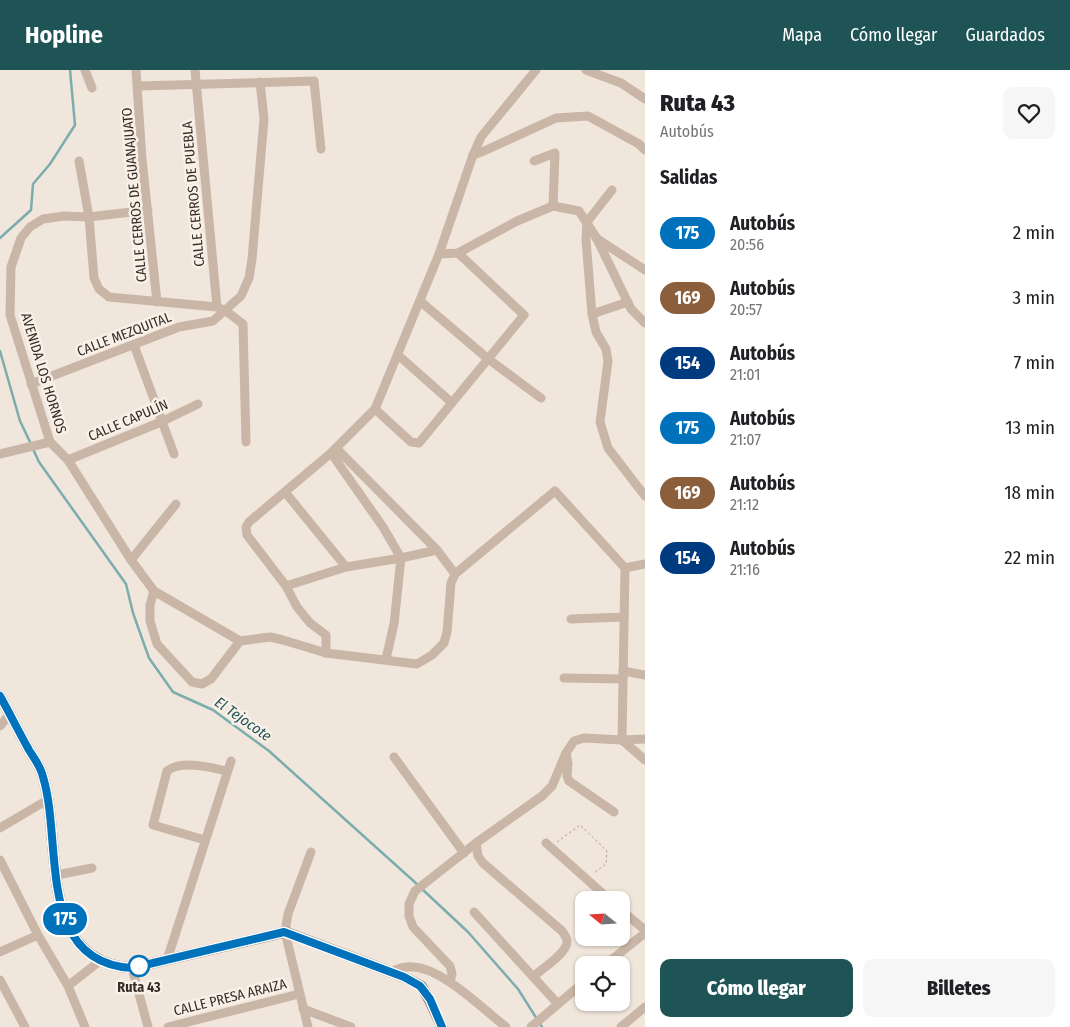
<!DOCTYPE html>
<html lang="es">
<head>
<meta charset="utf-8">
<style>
  :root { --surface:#fff; --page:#f6f6f6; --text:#202124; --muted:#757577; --accent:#1e5456 }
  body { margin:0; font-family:"Fira Sans Condensed",sans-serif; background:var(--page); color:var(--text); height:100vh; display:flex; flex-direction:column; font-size:19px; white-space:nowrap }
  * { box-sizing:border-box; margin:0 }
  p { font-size:16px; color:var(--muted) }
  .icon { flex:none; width:28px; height:28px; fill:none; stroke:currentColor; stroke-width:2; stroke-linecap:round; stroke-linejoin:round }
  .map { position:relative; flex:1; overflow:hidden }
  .sheet { display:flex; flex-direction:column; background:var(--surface); width:425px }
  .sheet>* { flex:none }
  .badge { padding:0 10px; border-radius:16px; font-size:18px; line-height:32px }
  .needle { width:32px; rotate:288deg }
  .controls { position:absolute; left:575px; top:821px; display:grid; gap:10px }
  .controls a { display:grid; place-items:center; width:55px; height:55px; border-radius:10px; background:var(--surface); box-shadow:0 1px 4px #0004; font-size:25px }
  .map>.badge { position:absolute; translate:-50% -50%; box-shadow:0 0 0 2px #fff }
  h2 { padding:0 15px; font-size:19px; line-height:45px }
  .round { display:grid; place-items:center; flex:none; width:52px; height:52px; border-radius:10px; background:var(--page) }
  .overview { display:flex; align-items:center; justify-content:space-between; height:85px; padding:0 15px }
  h1 { font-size:24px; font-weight:800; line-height:38px }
  .primary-button { display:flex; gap:10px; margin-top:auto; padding:10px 15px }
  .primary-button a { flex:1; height:58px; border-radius:10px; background:var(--accent); color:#fff; font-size:20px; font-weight:800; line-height:58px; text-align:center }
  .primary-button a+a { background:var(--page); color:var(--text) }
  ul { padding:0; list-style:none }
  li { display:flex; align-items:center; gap:15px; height:65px; padding:0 15px }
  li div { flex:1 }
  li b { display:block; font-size:19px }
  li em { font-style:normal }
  li .badge { min-width:55px; font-weight:700; text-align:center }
  header { display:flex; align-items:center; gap:30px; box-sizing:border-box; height:70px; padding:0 25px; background:var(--accent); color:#fff }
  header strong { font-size:24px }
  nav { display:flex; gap:28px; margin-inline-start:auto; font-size:18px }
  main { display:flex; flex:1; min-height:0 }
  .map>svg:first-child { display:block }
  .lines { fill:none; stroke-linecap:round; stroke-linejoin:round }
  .stream { stroke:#7badae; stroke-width:2.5 }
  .path { stroke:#b5a092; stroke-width:1; stroke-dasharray:2.5 2.5; stroke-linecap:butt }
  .minor { stroke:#c9b6a7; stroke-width:9 }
  .major { stroke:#776259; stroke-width:11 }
  .line-casing { stroke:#fff; stroke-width:11 }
  .line { stroke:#0072bc; stroke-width:8 }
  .stop-dot { fill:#fff; stroke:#0072bc; stroke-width:2.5 }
  .labels { text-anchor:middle; stroke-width:5; stroke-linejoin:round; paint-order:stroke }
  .street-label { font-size:14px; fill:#362c28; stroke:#f9f0e7 }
  .stop-label { font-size:14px; font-weight:bold; fill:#362c28; stroke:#f9f0e7 }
  .water-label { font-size:15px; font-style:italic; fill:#1e5456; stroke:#f9f0e7 }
</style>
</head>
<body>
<header>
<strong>Hopline</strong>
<nav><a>Mapa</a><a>Cómo llegar</a><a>Guardados</a></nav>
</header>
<main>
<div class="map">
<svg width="645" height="957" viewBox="0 0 645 957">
  <rect width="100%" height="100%" fill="#f1e6db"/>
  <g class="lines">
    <g class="stream">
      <path d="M0 168 31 140 33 114 50 94 75 55 70 0"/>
      <path d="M0 281 20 351 31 374"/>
      <path d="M33 379 39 392 126 514 133 543 149 588 173 622 213 640 269 681 418 815"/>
      <path d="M422 819 468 862 518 919 542 957"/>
    </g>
    <path class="path" d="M557 772 580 755 607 781 606 794 594 803"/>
    <g class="minor">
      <path d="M85 0 92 18"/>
      <path d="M136 0 142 89 157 232"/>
      <path d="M195 0 217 237 226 241 243 254 246 372"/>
      <path d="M586 0 621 13 645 29"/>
      <path d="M138 16 314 11 321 79"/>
      <path d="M473 85 484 81 556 48 588 46 639 74 645 80"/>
      <path d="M79 91 89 147 94 208 99 219 109 227 217 237"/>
      <path d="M534 91 555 83 553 136"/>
      <path d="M612 120 587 152 586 170 592 244 596 262 606 279 608 291 600 352 608 378 645 426"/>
      <path d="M148 140 89 147 64 146 43 149 30 157 21 168 11 197 10 245 50 372 68 390 131 490 154 521 240 571 270 567 283 570 326 583 417 594 432 585 444 573 447 562 451 513 455 504 555 421 625 498 622 670"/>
      <path d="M596 168 645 200"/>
      <path d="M439 184 458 183 517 151 553 136 579 141 596 167 631 239 645 253"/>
      <path d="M420 231 487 288 541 328"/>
      <path d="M592 244 628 232"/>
      <path d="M134 275 174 384"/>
      <path d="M398 285 451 332"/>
      <path d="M31 314 179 257 213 251 241 226 249 208 252 189 264 49 260 12"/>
      <path d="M375 339 411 372 419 373 524 245 458 183"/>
      <path d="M336 378 437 480 455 504"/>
      <path d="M331 383 383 457 401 488 394 554 386 589"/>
      <path d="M0 384 50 372"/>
      <path d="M68 390 161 352 198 334"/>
      <path d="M285 422 346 497"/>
      <path d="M131 490 176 434"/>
      <path d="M625 498 645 494"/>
      <path d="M286 516 346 497 401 488 437 480"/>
      <path d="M154 521 150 535V551L157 574 192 612 202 614 211 609 240 571"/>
      <path d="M571 549 624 547"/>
      <path d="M326 583V565L310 553 297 537 286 516 247 465 246 457 249 452 331 383 375 339 439 184 473 85 481 67 536 0"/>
      <path d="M623 601 645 605"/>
      <path d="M564 608 623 609"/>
      <path d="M0 656 10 644"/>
      <path d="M622 670 645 690"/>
      <path d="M566 683 568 694 567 706 569 711 614 742"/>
      <path d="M394 687 464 783"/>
      <path d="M0 758 49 729"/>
      <path d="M205 770 153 755 167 701C181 690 210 697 226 701"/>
      <path d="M476 773 478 786 483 793 562 861C565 865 567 868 567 872 567 883 542 899 534 906"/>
      <path d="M546 773 610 830"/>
      <path d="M0 790 38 865 68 916 85 957"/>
      <path d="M57 805 92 798"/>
      <path d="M621 840 645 860"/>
      <path d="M474 842 557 933"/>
      <path d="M0 882 38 865"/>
      <path d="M167 890 231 691"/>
      <path d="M605 895 645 863"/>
      <path d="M132 898 148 957"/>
      <path d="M390 902C398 899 404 896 413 897 442 898 483 939 506 957"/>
      <path d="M0 910 25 957"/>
      <path d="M450 912 452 904 450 896 413 857 409 846V834L415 821 476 773 542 726 552 716 566 683 574 671 584 668 622 670 645 669"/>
      <path d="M68 916 101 890"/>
      <path d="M303 939 351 957"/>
      <path d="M168 957 299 924"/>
      <path d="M308 957 285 862 288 844 311 782"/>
      <path d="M531 957 584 912"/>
      <path d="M621 957 645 937"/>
    </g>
    <path class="major" d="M0 626C10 644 19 662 29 680 34 688 41 697 43 707 63 772 35 892 132 898L285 862 404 907 421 916 429 929 442 957"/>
  </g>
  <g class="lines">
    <g class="line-casing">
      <path id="line" d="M0 626C10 644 19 662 29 680 34 688 41 697 43 707 63 771 35 893 132 898L284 862 404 907 420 916 430 929 442 957"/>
    </g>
    <use href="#line" class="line"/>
  </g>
  <circle class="stop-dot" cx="139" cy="896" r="10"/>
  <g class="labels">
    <g class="street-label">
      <text transform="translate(193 124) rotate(-95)" y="5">CALLE CERROS DE PUEBLA</text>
      <text transform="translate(134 125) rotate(-95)" y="5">CALLE CERROS DE GUANAJUATO</text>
      <text transform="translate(124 264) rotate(-21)" y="5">CALLE MEZQUITAL</text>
      <text transform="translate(44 303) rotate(73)" y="5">AVENIDA LOS HORNOS</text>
      <text transform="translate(128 350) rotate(-23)" y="5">CALLE CAPULÍN</text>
      <text transform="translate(230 927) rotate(-14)" y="5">CALLE PRESA ARAIZA</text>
    </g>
    <g class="stop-label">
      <text x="139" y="922">Ruta 43</text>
    </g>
    <g class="water-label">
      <text transform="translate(243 649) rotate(35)" y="5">El Tejocote</text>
    </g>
  </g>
</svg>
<div class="controls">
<a><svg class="needle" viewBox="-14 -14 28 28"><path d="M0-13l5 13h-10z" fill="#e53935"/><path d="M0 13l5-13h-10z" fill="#757577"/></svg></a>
<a><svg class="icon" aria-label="locate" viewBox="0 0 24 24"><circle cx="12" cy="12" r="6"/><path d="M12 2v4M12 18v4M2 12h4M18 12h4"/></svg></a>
</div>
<b class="badge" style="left:65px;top:849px;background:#0072bc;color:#fff">175</b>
</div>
<section class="sheet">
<div class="overview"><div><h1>Ruta 43</h1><p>Autobús</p></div><a class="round"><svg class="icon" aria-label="heart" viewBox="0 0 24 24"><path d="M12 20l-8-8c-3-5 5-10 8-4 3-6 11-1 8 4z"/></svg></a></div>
<h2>Salidas</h2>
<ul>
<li><span class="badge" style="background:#0072bc;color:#fff">175</span><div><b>Autobús</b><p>20:56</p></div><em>2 min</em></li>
<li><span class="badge" style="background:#8b5e3c;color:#fff">169</span><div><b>Autobús</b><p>20:57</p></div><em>3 min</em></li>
<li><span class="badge" style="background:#003b80;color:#fff">154</span><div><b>Autobús</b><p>21:01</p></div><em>7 min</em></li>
<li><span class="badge" style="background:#0072bc;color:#fff">175</span><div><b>Autobús</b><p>21:07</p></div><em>13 min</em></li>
<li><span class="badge" style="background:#8b5e3c;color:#fff">169</span><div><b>Autobús</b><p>21:12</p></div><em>18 min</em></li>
<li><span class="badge" style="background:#003b80;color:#fff">154</span><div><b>Autobús</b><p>21:16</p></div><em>22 min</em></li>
</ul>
<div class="primary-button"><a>Cómo llegar</a><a>Billetes</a></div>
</section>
</main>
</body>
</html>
